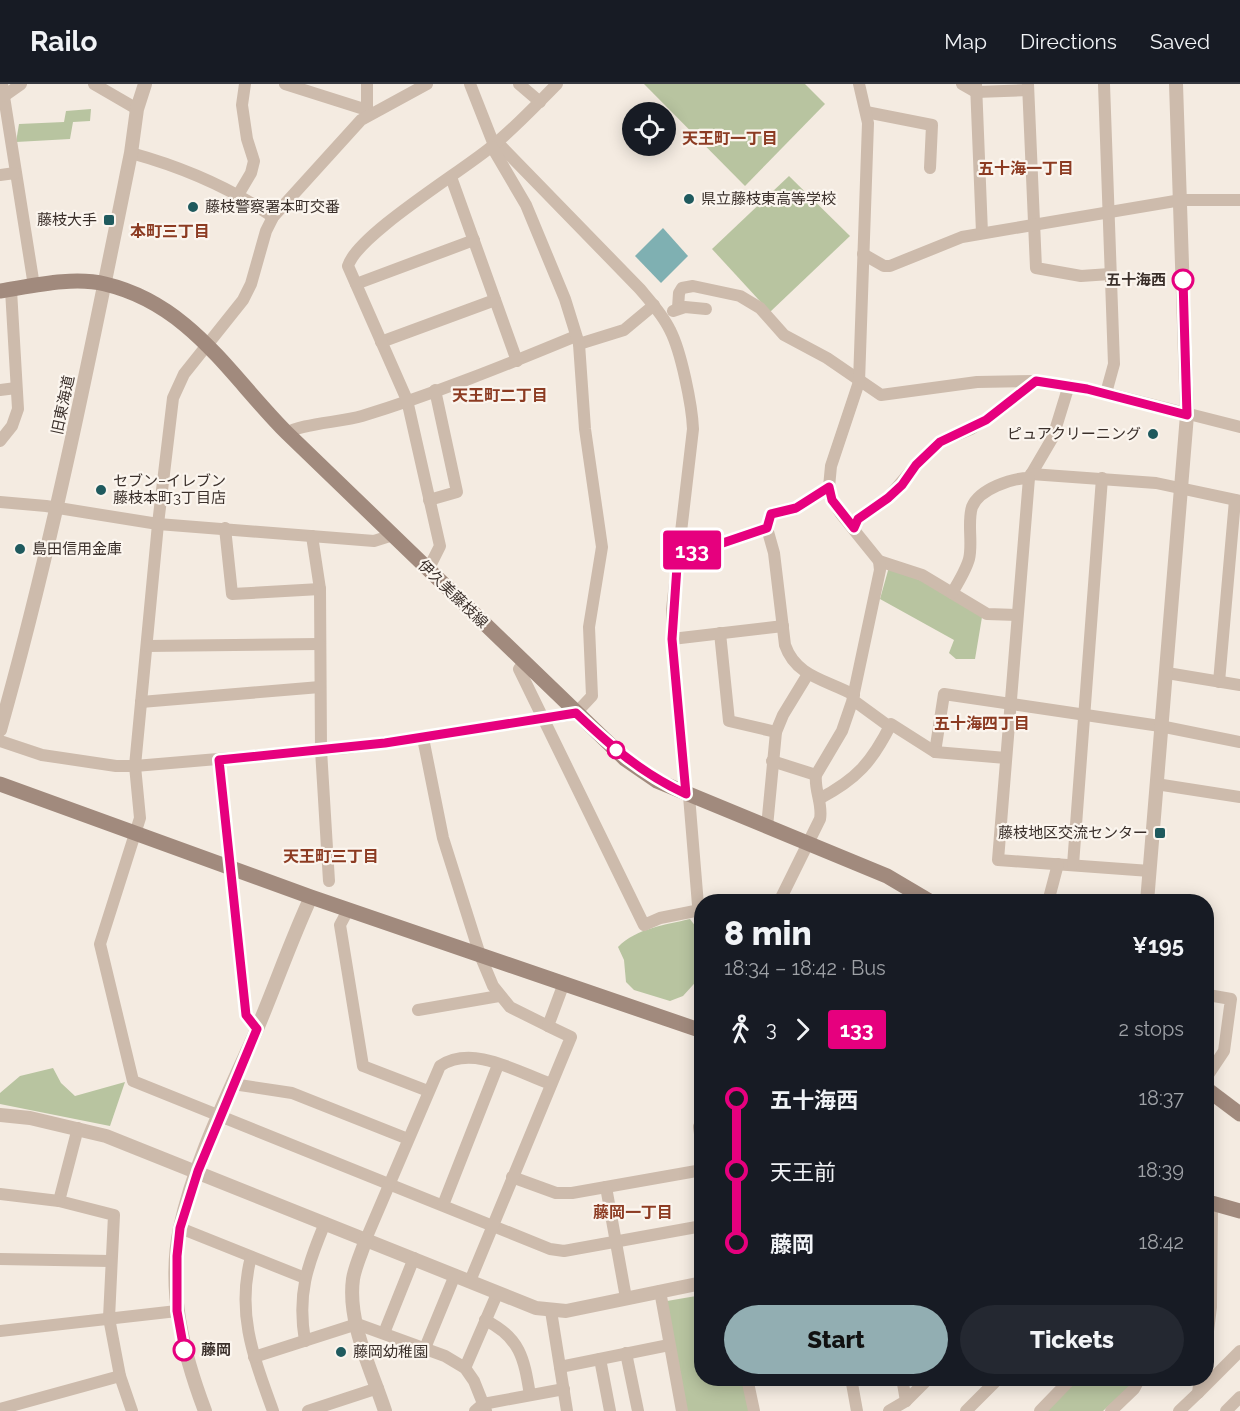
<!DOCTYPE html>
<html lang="en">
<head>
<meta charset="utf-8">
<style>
  :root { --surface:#171b24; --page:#242831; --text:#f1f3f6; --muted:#9ea1a6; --line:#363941; --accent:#92aeb2 }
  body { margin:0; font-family:Raleway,"Noto Sans JP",sans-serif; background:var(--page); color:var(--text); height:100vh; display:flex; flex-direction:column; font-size:22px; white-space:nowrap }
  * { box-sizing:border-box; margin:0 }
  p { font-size:20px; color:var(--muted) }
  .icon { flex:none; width:33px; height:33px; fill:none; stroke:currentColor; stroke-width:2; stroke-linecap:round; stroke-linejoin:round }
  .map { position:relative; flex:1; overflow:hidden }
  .sheet { position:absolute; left:694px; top:810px; width:520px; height:492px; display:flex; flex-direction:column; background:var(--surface); border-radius:24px; box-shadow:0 3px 15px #0003 }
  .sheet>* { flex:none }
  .badge { padding:0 12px; border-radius:4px; font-size:21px; line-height:39px }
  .tools { position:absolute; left:622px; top:18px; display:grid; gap:12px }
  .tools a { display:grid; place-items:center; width:54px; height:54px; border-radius:50%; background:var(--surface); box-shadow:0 3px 15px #0003; font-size:30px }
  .map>.badge { position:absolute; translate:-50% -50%; box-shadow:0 0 0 3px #fff }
  .legs { display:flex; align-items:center; gap:9px; height:66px; padding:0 30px; font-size:20px }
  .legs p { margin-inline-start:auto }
  .overview { display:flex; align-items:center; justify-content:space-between; height:102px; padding:0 30px }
  h1 { font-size:33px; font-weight:800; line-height:45px }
  .action { display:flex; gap:12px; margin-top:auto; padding:12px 30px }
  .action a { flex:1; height:69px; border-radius:36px; background:var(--accent); color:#111; font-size:24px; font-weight:800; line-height:69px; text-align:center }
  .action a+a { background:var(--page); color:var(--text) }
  ul { padding:0 30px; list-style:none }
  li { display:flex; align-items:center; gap:21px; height:72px; font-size:22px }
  li i { display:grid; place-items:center; width:9px; height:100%; margin:0 8px; background:currentColor }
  li i::after { content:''; width:15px; height:15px; margin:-8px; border:4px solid; border-radius:50%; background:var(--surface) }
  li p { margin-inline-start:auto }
  li:first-child i { background:linear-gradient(#0000 50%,currentColor 0) }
  li:last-child i { background:linear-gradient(currentColor 50%,#0000 0) }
  header { display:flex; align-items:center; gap:36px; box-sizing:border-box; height:84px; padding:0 30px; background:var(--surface); border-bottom:2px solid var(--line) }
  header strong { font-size:28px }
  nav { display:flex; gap:33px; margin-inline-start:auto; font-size:21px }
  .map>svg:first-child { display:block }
  .green { fill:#b8c4a0 }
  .water { fill:#7fb0b2 }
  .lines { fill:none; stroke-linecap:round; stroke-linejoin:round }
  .minor { stroke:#cdbbac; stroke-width:12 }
  .tertiary { stroke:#cdbbac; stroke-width:14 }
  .secondary { stroke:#a18a7d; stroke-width:15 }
  .line-1-casing { stroke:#fff; stroke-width:14 }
  .line-1 { stroke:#e6007e; stroke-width:9 }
  .poi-dot { fill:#1f5a5e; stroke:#fbf5ee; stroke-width:2 }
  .stop-1-dot { fill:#fff; stroke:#e6007e; stroke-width:3 }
  .labels { text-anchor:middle; stroke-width:4.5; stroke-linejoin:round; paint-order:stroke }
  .poi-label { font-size:15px; fill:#3b302b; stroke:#fbf5ee; text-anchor:start }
  .stop-label { font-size:15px; font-weight:bold; fill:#3b302b; stroke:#fbf5ee; text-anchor:end }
  .street-label { font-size:15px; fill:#3b302b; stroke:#fbf5ee }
  .neighbourhood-label { font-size:16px; font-weight:bold; fill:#8c3b22; stroke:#fbf5ee }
</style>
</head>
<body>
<header>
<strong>Railo</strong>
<nav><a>Map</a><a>Directions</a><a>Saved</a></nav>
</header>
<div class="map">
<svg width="1240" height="1327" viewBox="0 0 1240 1327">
  <rect width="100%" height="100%" fill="#f4ebe1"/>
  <g class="green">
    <path d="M644 0H805L825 20 745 102Z"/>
    <path d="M91 25 90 37 73 38 70 55 16 58 19 40 64 38 66 27Z"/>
    <path d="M789 92 850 152 770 228 712 165Z"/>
    <path d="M889 483 931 501 982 533 975 575H956L949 569 954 556 880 515Z"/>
    <path d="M690 835 702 851V891L683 912 670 917 634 906 626 898 624 876 618 863C637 844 665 841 690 835Z"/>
    <path d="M53 984 61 999 75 1012 125 998 110 1042 0 1020V1009L20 992Z"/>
    <path d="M702 1211V1294L744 1295 750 1327H687L667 1217Z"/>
    <path d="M1077 1295H1133L1129 1303 1103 1327H1046Z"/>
  </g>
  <path class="water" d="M663 144 688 172 661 199 635 172Z"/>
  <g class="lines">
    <g class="minor">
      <path d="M2 0 34 202"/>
      <path d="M94 0 137 25"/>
      <path d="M285 0 367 26"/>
      <path d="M367 0V31"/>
      <path d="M427 0 361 36 273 133 266 147 251 200 243 216 184 290 173 314 158 440 135 682 140 734 100 860 133 997 550 1165 564 1167 702 1142"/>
      <path d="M470 0 494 61"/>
      <path d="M519 0 540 18"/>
      <path d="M962 0 976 8 1028 6"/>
      <path d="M976 0 982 149"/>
      <path d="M1028 0 1036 184 1081 192 1110 190"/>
      <path d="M1104 0 1114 280 1106 309"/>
      <path d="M4 12 21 0"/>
      <path d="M866 28 932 41 930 84"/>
      <path d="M497 58 640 205C651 218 663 231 670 246 681 267 692 321 693 345L672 525V555L686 710"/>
      <path d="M131 69C182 83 228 102 273 133"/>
      <path d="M0 91 15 89"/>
      <path d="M451 93 517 277"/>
      <path d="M238 111 251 89 254 77 247 55 242 21 245 0"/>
      <path d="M863 170 884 182H890L962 153 1181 116H1240"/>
      <path d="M356 200 474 156"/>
      <path d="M678 224 679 209 682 204 693 202 740 212 760 224 784 251 827 274 881 311 977 298 1036 297 1106 309 1240 343"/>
      <path d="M673 227 685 223 706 225"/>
      <path d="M381 258 495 216"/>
      <path d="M579 260 624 246 654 221"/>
      <path d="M1069 301 1053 353 1029 394 998 776 1150 787"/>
      <path d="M0 306 16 304"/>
      <path d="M287 349C299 340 342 338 362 332 434 310 506 281 576 252"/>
      <path d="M0 357 12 342 18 325 11 206"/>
      <path d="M1031 390 1156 399 1240 417"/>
      <path d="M829 403 796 424 771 430 767 444 774 469 785 561C796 593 827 596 854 611"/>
      <path d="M429 416 457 408 435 306"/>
      <path d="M0 418 46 422 158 440 374 457 393 451"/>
      <path d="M225 444 232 510 320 505"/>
      <path d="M854 444 858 435 888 414 916 381 940 358 971 345 1000 326 1036 297"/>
      <path d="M312 452 320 505 321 666 329 797"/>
      <path d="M678 468 708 464 767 444"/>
      <path d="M879 477 922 491 987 530 1017 531"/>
      <path d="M428 486 440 462 407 316 348 182C357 151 461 88 491 63 515 44 536 21 557 0"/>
      <path d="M952 509C958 499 966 486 969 475 973 459 967 439 972 423 979 405 1012 394 1029 394"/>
      <path d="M720 549 729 637 776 648"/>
      <path d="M672 555 783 542"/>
      <path d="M147 562 319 560"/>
      <path d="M524 578 519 585 644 841 660 834 700 826"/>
      <path d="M1167 589 1240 601"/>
      <path d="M1219 598 1235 416"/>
      <path d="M853 616 890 643"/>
      <path d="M141 618 320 603"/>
      <path d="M423 654 443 754 480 871 493 902 510 923 548 942"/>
      <path d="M0 657 42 671 116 682H135L347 664 568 631 576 629 592 612 589 543 602 463 585 345 579 260 565 215 526 121 492 63"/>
      <path d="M935 668 944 610 1160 642 1240 658"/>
      <path d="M219 676 246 931 257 945"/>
      <path d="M772 677 816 691"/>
      <path d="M1156 700 1240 713"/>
      <path d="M689 712 698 821 702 832"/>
      <path d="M819 715C857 695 872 678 891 640L935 668 1006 674"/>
      <path d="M767 743 776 648 783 631 808 590"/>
      <path d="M1073 781 1102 394"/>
      <path d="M779 818 820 735C823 720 814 706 816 691L842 647 852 618 880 486 879 477 841 430 832 416 829 403 831 382 859 298 868 39 859 0"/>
      <path d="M1048 818 1058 780"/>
      <path d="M348 826 340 841 363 982 428 1007"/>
      <path d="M1208 911 1231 915 1224 967 1208 991"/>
      <path d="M418 926 499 912"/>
      <path d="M233 1000 292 1009 408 1055"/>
      <path d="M702 1042 699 1043 702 1064"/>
      <path d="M78 1044 59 1117 114 1131 109 1234 120 1292 132 1327"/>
      <path d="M512 1093 556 1109H572L702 1086"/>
      <path d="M606 1103 626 1214"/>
      <path d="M0 1110 59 1117"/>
      <path d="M443 1121 498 981"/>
      <path d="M180 1144 305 1194"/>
      <path d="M366 1155 440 982C473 960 517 988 551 1000"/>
      <path d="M251 1173C236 1230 254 1274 273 1327"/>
      <path d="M0 1175 110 1177"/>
      <path d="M470 1197 571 953 548 942 564 899"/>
      <path d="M660 1207 682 1327"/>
      <path d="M551 1227 567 1327"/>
      <path d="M485 1236C521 1254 524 1275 530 1311"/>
      <path d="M0 1247 177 1227"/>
      <path d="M1208 1247 1211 1223 1212 1120"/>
      <path d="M384 1249 414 1174"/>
      <path d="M305 1257C297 1210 307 1182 325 1139"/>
      <path d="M425 1264 455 1191"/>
      <path d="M626 1269 638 1327"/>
      <path d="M254 1273 357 1240 445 1272 465 1284 474 1297 486 1327"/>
      <path d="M600 1275 610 1327"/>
      <path d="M560 1283 669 1261"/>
      <path d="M465 1284 497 1210"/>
      <path d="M747 1294 754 1327"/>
      <path d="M851 1294 857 1327"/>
      <path d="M902 1294 906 1317"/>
      <path d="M1198 1309 1240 1267"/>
      <path d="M0 1325 120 1292"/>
      <path d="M308 1327 378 1304"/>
      <path d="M475 1327 483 1320 564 1305"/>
      <path d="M889 1327 906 1317 929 1294"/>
      <path d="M966 1327 999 1294"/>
      <path d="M1040 1327 1072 1294"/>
      <path d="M1111 1327 1134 1305 1140 1294"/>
      <path d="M1179 1327 1198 1309 1200 1294"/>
      <path d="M1226 1327 1240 1313"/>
    </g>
    <g class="tertiary">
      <path d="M0 646C54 455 92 262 131 69L137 25 145 0"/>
      <path d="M1147 818 1187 331 1176 0"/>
      <path d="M0 1031 30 1034 106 1052 536 1224 566 1227 702 1199"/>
      <path d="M366 1155C362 1168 355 1182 353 1195 347 1238 372 1287 385 1327"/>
      <path d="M205 1327C183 1269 167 1206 180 1144 194 1078 227 1013 254 952 274 906 290 858 311 813"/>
    </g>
    <g class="secondary">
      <path d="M0 207C32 202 73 192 105 200 190 220 230 292 287 349L625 675 657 697 887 792 931 818"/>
      <path d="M0 700 311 813 702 947"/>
      <path d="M1208 1006 1240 1030"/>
      <path d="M1208 1118 1240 1127"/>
    </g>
  </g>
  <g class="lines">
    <g class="line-1-casing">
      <path id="line-1" d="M184 1266 177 1227V1172L180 1144 198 1087 257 945 246 931 219 676 385 659 576 629C612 663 641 689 686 710L672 555 678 468 708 464 767 444 771 430 796 424 829 403 832 416 854 444 858 435 888 414 902 401 916 381 940 358 986 336 1036 297 1087 305 1187 331 1183 196"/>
    </g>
    <use href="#line-1" class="line-1"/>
  </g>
  <g class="poi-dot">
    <circle cx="689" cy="115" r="6"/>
    <circle cx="193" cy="123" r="6"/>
    <rect x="103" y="130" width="12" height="12" rx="3"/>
    <circle cx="1153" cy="350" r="6"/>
    <circle cx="101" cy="406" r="6"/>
    <circle cx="20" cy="465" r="6"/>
    <rect x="1154" y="743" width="12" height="12" rx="3"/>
    <circle cx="341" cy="1268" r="6"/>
  </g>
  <g class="stop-1-dot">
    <circle cx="1183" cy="196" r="10"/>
    <circle cx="616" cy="666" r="8"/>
    <circle cx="184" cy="1266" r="10"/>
  </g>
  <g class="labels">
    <g class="poi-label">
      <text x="701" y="120">県立藤枝東高等学校</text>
      <text x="205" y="128">藤枝警察署本町交番</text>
      <text x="97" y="141" text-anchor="end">藤枝大手</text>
      <text x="1141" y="355" text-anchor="end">ピュアクリーニング</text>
      <text x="113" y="402">セブン−イレブン<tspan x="113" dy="17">藤枝本町3丁目店</tspan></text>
      <text x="32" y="470">島田信用金庫</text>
      <text x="1148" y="754" text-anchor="end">藤枝地区交流センター</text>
      <text x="353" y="1273">藤岡幼稚園</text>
    </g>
    <g class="stop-label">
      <text x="1166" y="201">五十海西</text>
      <text x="201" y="1271" text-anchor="start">藤岡</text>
    </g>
    <g class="street-label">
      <text transform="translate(63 321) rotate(-78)" y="5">旧東海道</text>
      <text transform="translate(453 510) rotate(44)" y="5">伊久美藤枝線</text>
    </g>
    <g class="neighbourhood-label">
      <text x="730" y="60">天王町一丁目</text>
      <text x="1026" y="90">五十海一丁目</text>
      <text x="170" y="153">本町三丁目</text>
      <text x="500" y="317">天王町二丁目</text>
      <text x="982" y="645">五十海四丁目</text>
      <text x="331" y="778">天王町三丁目</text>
      <text x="633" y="1134">藤岡一丁目</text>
    </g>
  </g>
</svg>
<div class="tools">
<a><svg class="icon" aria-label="locate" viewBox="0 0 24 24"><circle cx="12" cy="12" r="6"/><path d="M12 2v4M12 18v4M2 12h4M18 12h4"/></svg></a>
</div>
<b class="badge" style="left:692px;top:466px;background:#e6007e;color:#fff">133</b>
<section class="sheet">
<div class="overview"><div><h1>8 min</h1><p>18:34 – 18:42 · Bus</p></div><b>¥195</b></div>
<div class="legs"><svg class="icon" aria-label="walk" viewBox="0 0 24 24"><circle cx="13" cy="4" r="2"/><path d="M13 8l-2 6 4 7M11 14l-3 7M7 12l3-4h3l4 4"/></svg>3<svg class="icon" aria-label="forward" viewBox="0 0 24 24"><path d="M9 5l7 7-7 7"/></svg><b class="badge" style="background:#e6007e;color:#fff">133</b><p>2 stops</p></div>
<ul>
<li><i style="color:#e6007e"></i><b>五十海西</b><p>18:37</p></li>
<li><i style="color:#e6007e"></i><span>天王前</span><p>18:39</p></li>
<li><i style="color:#e6007e"></i><b>藤岡</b><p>18:42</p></li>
</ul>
<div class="action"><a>Start</a><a>Tickets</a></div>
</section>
</div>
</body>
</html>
